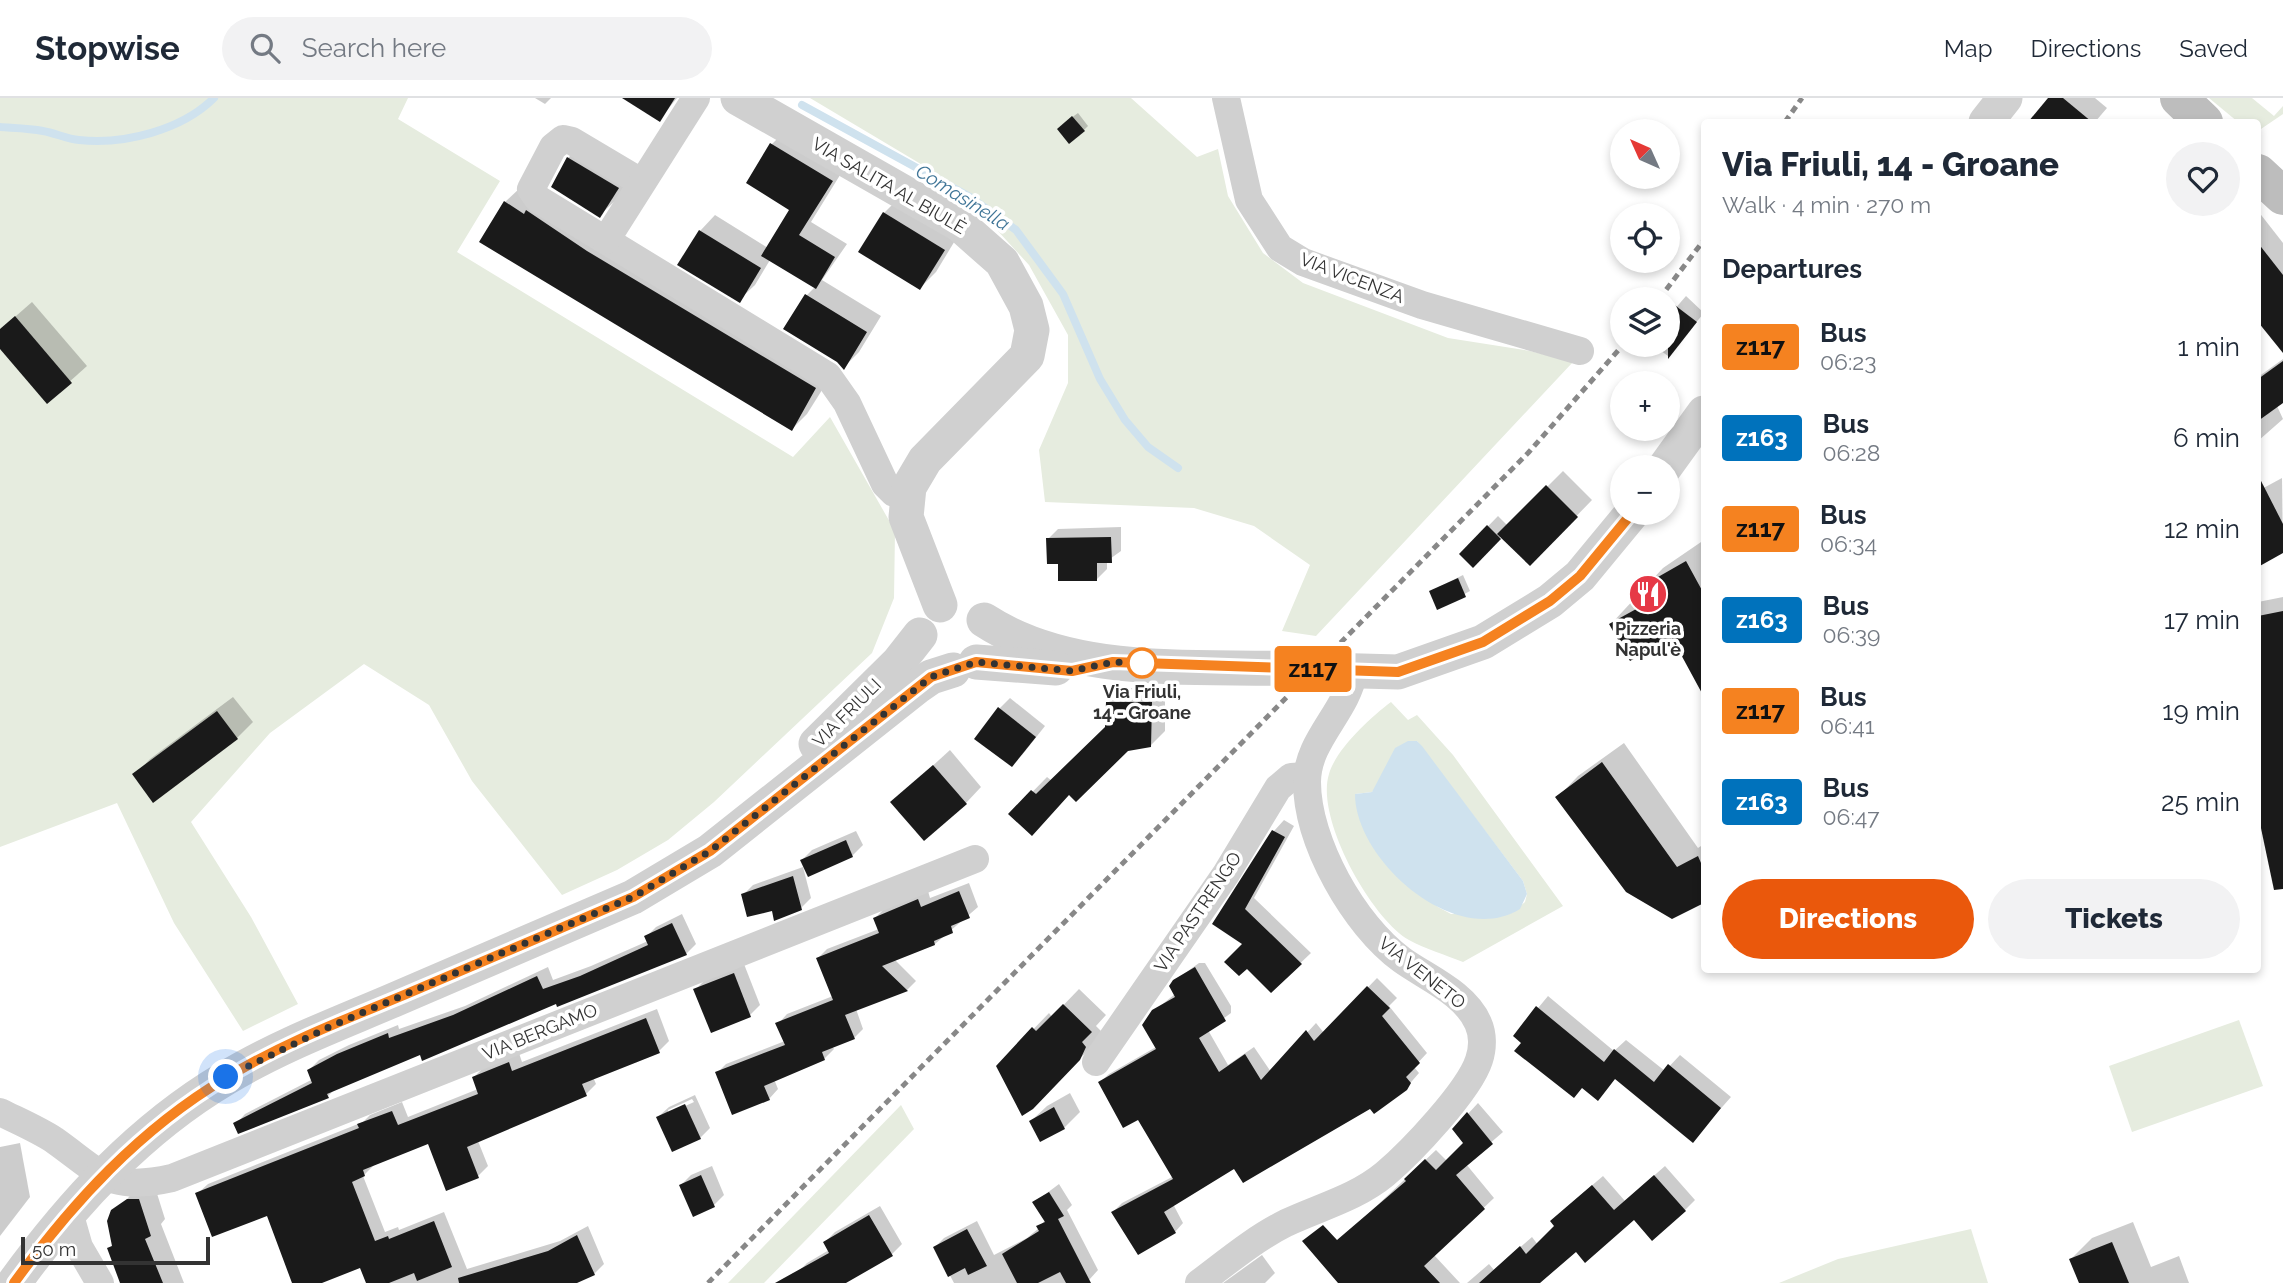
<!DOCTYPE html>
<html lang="en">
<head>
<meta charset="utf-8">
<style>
  :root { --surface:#fff; --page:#f2f2f3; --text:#1f2937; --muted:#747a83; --line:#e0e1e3; --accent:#ea580c }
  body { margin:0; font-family:Raleway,sans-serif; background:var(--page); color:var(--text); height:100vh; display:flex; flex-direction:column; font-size:26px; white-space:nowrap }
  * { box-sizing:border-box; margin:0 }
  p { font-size:23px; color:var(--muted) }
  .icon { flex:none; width:38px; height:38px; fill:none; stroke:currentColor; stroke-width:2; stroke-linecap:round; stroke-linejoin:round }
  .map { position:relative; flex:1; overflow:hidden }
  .details { position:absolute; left:1701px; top:21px; width:560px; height:854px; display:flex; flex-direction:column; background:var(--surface); border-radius:7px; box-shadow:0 4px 10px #0003 }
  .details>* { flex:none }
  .badge { padding:0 14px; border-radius:5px; font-size:24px; line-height:46px }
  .needle { width:46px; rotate:315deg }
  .tools { position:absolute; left:1610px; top:21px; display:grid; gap:14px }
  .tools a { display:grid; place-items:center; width:70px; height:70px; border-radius:50%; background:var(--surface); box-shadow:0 4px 10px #0003; font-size:35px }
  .scale { position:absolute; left:21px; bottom:18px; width:189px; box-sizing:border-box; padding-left:7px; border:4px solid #333; border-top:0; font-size:19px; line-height:24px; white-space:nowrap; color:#333; -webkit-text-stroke:5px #fff; paint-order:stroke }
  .you { position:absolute; width:35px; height:35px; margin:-18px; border:5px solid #fff; border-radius:50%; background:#1a73e8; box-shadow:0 0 0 10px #1a73e833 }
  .map>.badge { position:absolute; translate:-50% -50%; box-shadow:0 0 0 4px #fff }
  h2 { padding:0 21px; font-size:26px; line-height:63px }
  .round { display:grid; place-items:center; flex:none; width:74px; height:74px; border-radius:37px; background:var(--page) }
  .headline { display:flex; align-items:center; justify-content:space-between; height:119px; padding:0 21px }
  h1 { font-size:33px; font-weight:800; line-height:52px }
  .action { display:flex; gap:14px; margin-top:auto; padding:14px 21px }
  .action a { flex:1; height:80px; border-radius:42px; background:var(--accent); color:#fff; font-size:28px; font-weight:800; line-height:80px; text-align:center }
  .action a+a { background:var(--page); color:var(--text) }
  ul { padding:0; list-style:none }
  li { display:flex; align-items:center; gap:21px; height:91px; padding:0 21px }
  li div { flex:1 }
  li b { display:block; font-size:26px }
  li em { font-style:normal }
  li .badge { min-width:77px; font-weight:700; text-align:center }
  header { display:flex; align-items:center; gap:42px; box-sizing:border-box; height:98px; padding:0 35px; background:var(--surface); border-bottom:2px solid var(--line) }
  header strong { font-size:33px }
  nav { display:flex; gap:38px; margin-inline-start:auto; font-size:24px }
  .search { width:490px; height:63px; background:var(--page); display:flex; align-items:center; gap:18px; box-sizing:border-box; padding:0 24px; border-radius:38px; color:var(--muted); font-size:26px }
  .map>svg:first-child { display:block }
  .green { fill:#e6ecdf; fill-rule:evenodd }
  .water { fill:#cfe2ee }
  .shadow { fill:#0003; fill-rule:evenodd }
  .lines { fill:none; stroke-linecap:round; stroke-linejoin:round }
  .stream { stroke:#cfe2ee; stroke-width:8 }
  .building { fill:#1a1a1a }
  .minor { stroke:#d0d0d0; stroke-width:28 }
  .tertiary { stroke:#d0d0d0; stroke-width:35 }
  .secondary { stroke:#bdbdbd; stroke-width:38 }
  .rail { stroke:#888; stroke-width:5; stroke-dasharray:7 5; stroke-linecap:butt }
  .line-casing { stroke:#fff; stroke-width:16 }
  .line { stroke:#f58220; stroke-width:10 }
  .walk { stroke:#333; stroke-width:7; stroke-dasharray:0 12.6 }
  .stop-dot { fill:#fff; stroke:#f58220; stroke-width:3.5 }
  .labels { text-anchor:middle; stroke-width:7; stroke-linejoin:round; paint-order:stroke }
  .street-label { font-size:18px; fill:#333; stroke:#fff }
  .poi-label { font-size:18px; font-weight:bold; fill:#333; stroke:#fff }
  .stop-label { font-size:18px; font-weight:bold; fill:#333; stroke:#fff }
  .water-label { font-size:19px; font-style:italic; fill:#3f7597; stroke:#fff }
</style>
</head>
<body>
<header>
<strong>Stopwise</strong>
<div class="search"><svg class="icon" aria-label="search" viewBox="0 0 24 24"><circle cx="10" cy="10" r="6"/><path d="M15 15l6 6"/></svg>Search here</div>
<nav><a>Map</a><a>Directions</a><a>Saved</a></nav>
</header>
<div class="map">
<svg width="2283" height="1185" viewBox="0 0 2283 1185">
  <rect width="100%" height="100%" fill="#fff"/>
  <g class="green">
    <path d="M0 0H408L398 21 500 83 457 154 793 359 830 319 895 433 894 500 872 555 714 704 668 742 617 772 562 797 472 683 429 607 364 566 270 635 191 724 251 819 298 906 243 933 174 825 117 705 0 749Z"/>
    <path d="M810 0H1131L1197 59 1218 51 1228 98 1263 155 1303 185 1448 240 1530 253 1573 264 1316 538 1282 533 1310 467 1254 428 1194 410 1045 404 1039 352 1068 285V237L1029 167 956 87Z"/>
    <path d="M2209 0H2252L2274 18 2283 8V16L2258 33V24H2238Z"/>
    <path d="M1391 604 1408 622 1417 617 1453 657 1563 808 1463 864C1446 857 1425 851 1409 842 1371 820 1315 720 1329 676 1336 651 1371 619 1391 604ZM1417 643 1523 783 1527 796 1525 804 1512 815 1451 816 1438 809 1407 786 1377 755 1355 696 1372 694Z"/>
    <path d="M2239 922 2263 988 2132 1034 2109 968Z"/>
    <path d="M901 1007 914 1031 764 1185H728Z"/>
    <path d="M1971 1131 1988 1185H1779L1838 1161Z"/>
  </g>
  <path class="water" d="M1408 643H1417L1422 648 1523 783 1527 796 1520 811C1455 851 1355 762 1355 696L1372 694 1395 650Z"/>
  <g class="shadow">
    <path d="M535 0H551L545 6Z"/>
    <path d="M625 0H677L660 21Z"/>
    <path d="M2050 0H2095L2107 10 2095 24H2030Z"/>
    <path d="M1078 15 1088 28 1084 32 1063 26Z"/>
    <path d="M785 33 845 69 811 124 847 146 822 182 881 218 859 254 844 269 806 198 815 189 770 162 755 187 739 202 700 133 715 117 768 150 792 111 748 84 772 46Z"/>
    <path d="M584 45 633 74 616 102 600 117 568 60Z"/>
    <path d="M521 89 832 276 807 316 792 331 505 104Z"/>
    <path d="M900 99 959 136 936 174 920 190 861 153 884 115Z"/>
    <path d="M2258 113 2283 145V252L2258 221Z"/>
    <path d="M1686 198 1704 215 1668 258 1653 247H1668V219Z"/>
    <path d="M32 204 87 268 48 303 0 248V232Z"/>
    <path d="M2283 261V303L2277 308 2283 321 2258 343V279Z"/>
    <path d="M1563 373 1592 402 1530 466 1501 438 1473 467 1461 456 1498 418 1508 428Z"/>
    <path d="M2282 380 2283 453 2258 467V393Z"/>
    <path d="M1121 429V453L1107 463V471L1097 481 1060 464 1048 441 1058 431Z"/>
    <path d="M1704 442V595L1673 538 1611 526 1663 470Z"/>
    <path d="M1463 477 1470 493 1438 510 1431 493Z"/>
    <path d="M2283 499V782L2274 784 2258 711V504Z"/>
    <path d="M1122 590H1165V633L1150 648 1128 651 1070 695 1011 716 1047 679 1052 683 1107 630 1108 605Z"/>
    <path d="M233 599 253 624 237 640 154 702 135 677 150 661Z"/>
    <path d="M1010 600 1045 628 1022 657 1000 610Z"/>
    <path d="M1624 645 1698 750 1704 746V804L1672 819 1558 699 1578 678Z"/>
    <path d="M950 652 981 689 966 705 893 704Z"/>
    <path d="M1284 722 1294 728 1254 800 1311 855 1271 893 1247 869 1244 846 1214 825 1274 733Z"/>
    <path d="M856 733 863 747 852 758 802 762 812 752Z"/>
    <path d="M803 769 811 800 801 810 773 811 743 797 753 787Z"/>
    <path d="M969 785 978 809 935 846 894 861 916 883 907 892 856 911 863 931 854 940 832 948 834 951 824 961 774 981 778 991 769 1001 717 975 726 966 785 943 778 926 787 916 833 898 818 860 827 851 879 831 875 820 884 811 928 793 930 800Z"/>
    <path d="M682 816 696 846 686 856 421 955 335 991 328 998 236 1026 245 1016 313 981 309 972 319 962 349 947 398 927 399 931 465 908 548 869 553 882 591 868 648 843 646 839 656 829Z"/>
    <path d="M1199 865H1205L1231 908V915L1208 932 1228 967 1254 949 1271 974 1316 925 1324 935 1377 880 1397 900 1389 908 1427 955 1414 969 1419 975 1406 990 1235 1069 1173 1106 1183 1125 1175 1134 1113 1114 1122 1105 1174 1078 1139 1020 1100 984 1109 976 1156 949 1154 913 1175 896 1174 883Z"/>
    <path d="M744 866 760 907 750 917 696 891 706 881Z"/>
    <path d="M1079 891 1106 917 1096 928 1101 933 1095 945 1048 994 998 968 1049 915 1052 919Z"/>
    <path d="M1548 898 1614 953 1626 942 1665 973 1680 957 1731 999 1693 1042 1616 980 1523 944 1515 938Z"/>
    <path d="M657 911 669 943 659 953 593 979 596 986 586 996 478 1043 488 1068 478 1078 429 1044 374 1067 363 1078 385 1134 398 1129 399 1132 444 1114 467 1171 560 1143 588 1128 604 1166 594 1176 572 1185H368L361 1168 317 1185H294L268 1116 197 1096 208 1086 363 1024 370 1017 402 1004 408 1019 478 991 474 979 484 969 519 955 522 964Z"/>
    <path d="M1070 995 1080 1014 1064 1030 1031 1023 1047 1008Z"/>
    <path d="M695 997 710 1030 700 1040 658 1019 669 1009ZM692 1001 694 1004 668 1016V1012Z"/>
    <path d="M1478 1005 1503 1034 1466 1066 1494 1100 1434 1157 1460 1185H1341L1369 1115 1436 1052 1447 1063 1466 1045 1454 1031Z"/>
    <path d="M20 1045 30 1099 0 1138V1049Z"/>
    <path d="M712 1068 724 1097 714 1107 681 1087 691 1077Z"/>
    <path d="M1665 1068 1695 1102 1685 1112 1634 1120 1576 1151 1537 1185H1467L1489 1166 1494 1172 1532 1139 1538 1147 1556 1128 1562 1113 1603 1078 1625 1103Z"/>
    <path d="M154 1086 165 1121 161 1126 184 1185H122L109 1151 113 1146 109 1123 138 1088Z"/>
    <path d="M1059 1086 1072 1107 1067 1112 1098 1172 1089 1182 1082 1185H954L935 1149 944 1140 977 1123 994 1157 1027 1140 1039 1130 1045 1122 1035 1104Z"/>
    <path d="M880 1108 902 1146 892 1156 843 1185H787L807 1165 829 1152 825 1144 835 1134Z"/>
    <path d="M2133 1124 2151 1169 2179 1158 2189 1185H2081L2071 1161 2092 1140Z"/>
    <path d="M1262 1157 1275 1175 1265 1185H1223Z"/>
  </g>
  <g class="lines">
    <g class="stream">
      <path d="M802 7 970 99 1016 132 1063 196 1100 281 1125 322 1148 349 1178 370"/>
      <path d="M0 29C14 30 29 30 43 33 55 35 67 41 79 42 124 47 182 32 214 0"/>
    </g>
  </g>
  <g class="building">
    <path d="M622 0H675L660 24Z"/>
    <path d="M2048 0H2063L2092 24H2028Z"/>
    <path d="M1072 18 1085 33 1069 46 1057 31Z"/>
    <path d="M770 45 833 83 799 137 835 159 816 191 761 158 789 112 746 85Z"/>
    <path d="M567 59 619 90 600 120 551 89Z"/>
    <path d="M504 103 524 116 526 112 587 153 816 290 792 333 479 144Z"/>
    <path d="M883 114 945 152 920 192 858 154Z"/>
    <path d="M699 132 761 170 740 205 677 167Z"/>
    <path d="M2258 145 2283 177V255L2258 224Z"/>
    <path d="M805 196 867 234 844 272 837 264 783 231Z"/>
    <path d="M1668 202 1697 224 1668 261Z"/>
    <path d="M15 218 72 285 47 306 0 251V231Z"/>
    <path d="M2283 263V305L2258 323V281Z"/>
    <path d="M2258 377 2283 426V455L2258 469Z"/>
    <path d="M1546 387 1578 419 1530 468 1497 436Z"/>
    <path d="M1487 427 1501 441 1473 470 1459 456Z"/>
    <path d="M1111 439 1112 465H1097V483H1058V466H1047L1046 440Z"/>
    <path d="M1686 463 1704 496V599L1672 540 1630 563 1609 526 1638 510 1632 499 1653 487 1651 483Z"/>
    <path d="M1458 480 1466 499 1437 512 1429 493Z"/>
    <path d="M2283 513V791L2274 792 2258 716V518Z"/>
    <path d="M1106 604H1152L1151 649 1128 653 1076 704 1069 697 1032 738 1008 716 1031 692 1036 696 1105 629Z"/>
    <path d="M998 609 1036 639 1012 669 974 641Z"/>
    <path d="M217 613 238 641 153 705 132 676Z"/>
    <path d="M1602 664 1677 769 1698 758 1704 772V805L1672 821 1626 794 1555 699Z"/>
    <path d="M933 667 967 706 924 743 890 704Z"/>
    <path d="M1272 732 1285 739 1245 811 1302 866 1271 895 1247 871 1239 878 1224 864 1242 846 1212 826Z"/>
    <path d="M846 742 853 759 808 779 800 762Z"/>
    <path d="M793 778 802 812 774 823 772 813 747 819 741 796Z"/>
    <path d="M959 793 970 820 951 828 953 835 934 843 935 847 882 868 908 893 845 917 855 941 822 954 825 962 764 988 770 1002 732 1017 715 974 785 947 775 925 833 902 816 860 879 835 873 820 918 801 921 809Z"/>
    <path d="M672 825 687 857 557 909 556 906 422 963 420 957 327 996 329 1000 238 1036 233 1025 312 985 307 972 337 956 388 935 389 940 453 917 537 878 543 891 580 878 648 847 644 838Z"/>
    <path d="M1195 869 1226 923 1199 940 1219 974 1245 956 1261 982 1306 932 1314 943 1367 888 1390 910 1382 918 1420 965 1406 979 1411 985 1407 992 1374 1016 1370 1011 1243 1085 1234 1071 1164 1114 1176 1135 1138 1157 1111 1114 1173 1081 1138 1022 1123 1030 1098 984 1156 951 1142 927 1152 912 1175 899 1169 888 1173 882Z"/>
    <path d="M734 875 751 919 711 935 693 891Z"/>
    <path d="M1063 906 1092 934 1082 944 1086 949 1080 962 1033 1011 1022 1018 996 968 1032 929 1036 933Z"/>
    <path d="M1536 908 1604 964 1614 951 1654 984 1668 966 1721 1010 1693 1045 1615 981 1598 1003 1582 990 1574 1000 1514 953 1521 945 1513 938Z"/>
    <path d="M646 920 660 955 582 986 587 998 467 1049 479 1080 446 1093 428 1046 363 1072 365 1078 352 1084 375 1143 388 1138 389 1141 434 1123 452 1169 417 1183 414 1175 389 1185H366L360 1170 322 1185H292L267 1118 212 1139 195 1095 359 1030 357 1026 392 1013 398 1027 478 996 472 979 509 964 512 973Z"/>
    <path d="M685 1006 701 1041 672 1054 656 1019Z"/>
    <path d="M1054 1009 1065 1031 1040 1044 1029 1023Z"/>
    <path d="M1467 1014 1493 1046 1456 1077 1485 1111 1424 1168 1440 1185H1338L1302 1143 1323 1127 1337 1142 1406 1083 1404 1081 1425 1061 1436 1072 1463 1045 1452 1031Z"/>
    <path d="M701 1077 715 1109 693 1119 679 1087Z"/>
    <path d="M1654 1077 1686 1113 1652 1143 1634 1122 1585 1165 1576 1154 1540 1185H1479L1520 1148 1526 1156 1554 1128 1550 1123 1592 1087 1614 1112Z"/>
    <path d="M1049 1094 1064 1118 1058 1121 1091 1185H1066L1060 1174 1038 1185H1017L1002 1156 1039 1133 1036 1128 1045 1124 1032 1104Z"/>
    <path d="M127 1101H139L151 1138 145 1141 163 1185H120L107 1150 112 1148 107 1123 111 1112Z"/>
    <path d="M869 1117 893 1158 846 1185H775L829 1155 823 1144Z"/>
    <path d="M967 1131 987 1168 968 1177 965 1170 948 1179 933 1149Z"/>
    <path d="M577 1137 595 1177 577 1185H459L458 1180 548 1153Z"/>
    <path d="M2112 1144 2129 1185H2079L2069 1161Z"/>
  </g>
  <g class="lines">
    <g class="minor">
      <path d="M1226 0 1249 102 1280 150 1303 164 1422 207 1580 253"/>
      <path d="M641 84 572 43 563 41 553 49 531 91 538 101 828 278 847 305 885 386 894 395 906 398"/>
      <path d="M606 142 696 0"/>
      <path d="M1096 964 1226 776 1278 690 1291 679 1307 678"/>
      <path d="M0 1014C18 1023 37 1031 54 1042 102 1076 109 1094 172 1080L975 761"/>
      <path d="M69 1114 79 1149 100 1185"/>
      <path d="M1199 1185C1227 1164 1254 1141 1286 1125 1320 1109 1356 1100 1385 1076 1411 1054 1469 993 1479 962 1483 950 1483 936 1478 925 1465 895 1427 880 1402 862 1354 827 1307 744 1307 684 1307 642 1347 614 1354 573"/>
    </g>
    <g class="tertiary">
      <path d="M738 0 959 126 1002 164 1026 208 1032 232 1027 258 925 362 909 389 906 419 940 507"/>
      <path d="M1986 24 2005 0"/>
      <path d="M1665 369 1704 315"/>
      <path d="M984 522C1073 580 1194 567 1296 571"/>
      <path d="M976 564 1056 570"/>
      <path d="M1326 572 1398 574 1483 544 1550 503 1580 478 1632 415"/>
      <path d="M816 646 898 565 920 537"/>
      <path d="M14 1185C72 1105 140 1031 226 980 277 949 335 927 389 904 471 869 552 834 633 799L710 753 918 588 931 579 953 572"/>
    </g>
    <g class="secondary">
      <path d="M2179 0 2204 24"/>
      <path d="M2258 75 2283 98"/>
    </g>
    <g class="rail">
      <path d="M1785 24 1802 0"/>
      <path d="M1659 201 1704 142"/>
      <path d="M708 1185 1528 355 1623 247"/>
    </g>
  </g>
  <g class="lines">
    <g class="line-casing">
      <path id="line" d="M14 1185C72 1105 140 1031 226 980 281 946 344 922 404 897 480 865 557 832 633 799L710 753 931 579 976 564 1072 573 1113 564 1398 574 1483 544 1550 503 1580 478 1632 415"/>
    </g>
    <use href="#line" class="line"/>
    <path class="walk" d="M226 979 329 929 633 799 710 753 931 579 976 564 1072 573 1113 564 1142 565"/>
  </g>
  <defs>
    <g id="restaurant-disc" transform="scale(2.0125)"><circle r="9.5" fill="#e63946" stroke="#fff"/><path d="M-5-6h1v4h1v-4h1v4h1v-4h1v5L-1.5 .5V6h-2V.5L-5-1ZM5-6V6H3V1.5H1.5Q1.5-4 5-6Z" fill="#fff"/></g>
  </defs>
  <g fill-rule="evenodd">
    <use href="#restaurant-disc" x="1648" y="496"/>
  </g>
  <circle class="stop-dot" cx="1142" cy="565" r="14"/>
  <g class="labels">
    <g class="street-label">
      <text transform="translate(889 88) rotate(30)" y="6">VIA SALITA AL BIULÈ</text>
      <text transform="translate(1352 180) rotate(21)" y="6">VIA VICENZA</text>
      <text transform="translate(847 615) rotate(-45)" y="6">VIA FRIULI</text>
      <text transform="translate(1198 814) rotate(-56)" y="6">VIA PASTRENGO</text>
      <text transform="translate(1422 875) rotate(38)" y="6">VIA VENETO</text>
      <text transform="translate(540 934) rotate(-22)" y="6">VIA BERGAMO</text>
    </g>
    <g class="poi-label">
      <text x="1648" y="537">Pizzeria<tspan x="1648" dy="21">Napul'è</tspan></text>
    </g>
    <g class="stop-label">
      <text x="1142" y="600">Via Friuli,<tspan x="1142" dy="21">14 - Groane</tspan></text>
    </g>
    <g class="water-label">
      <text transform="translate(963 99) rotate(32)" y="7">Comasinella</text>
    </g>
  </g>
</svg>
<div class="tools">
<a><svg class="needle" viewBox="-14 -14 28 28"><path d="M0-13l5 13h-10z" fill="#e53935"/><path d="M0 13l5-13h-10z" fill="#747a83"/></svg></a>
<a><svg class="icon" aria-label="locate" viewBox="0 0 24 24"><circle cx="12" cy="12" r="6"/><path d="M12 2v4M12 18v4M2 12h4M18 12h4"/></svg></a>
<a><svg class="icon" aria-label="layers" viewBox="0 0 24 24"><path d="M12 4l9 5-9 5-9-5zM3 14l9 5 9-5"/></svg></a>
<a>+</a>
<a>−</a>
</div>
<div class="scale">50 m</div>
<div class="you" style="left:226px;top:979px"></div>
<b class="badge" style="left:1313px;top:571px;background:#f58220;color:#111">z117</b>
<section class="details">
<div class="headline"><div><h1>Via Friuli, 14 - Groane</h1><p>Walk · 4 min · 270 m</p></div><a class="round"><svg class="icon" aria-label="heart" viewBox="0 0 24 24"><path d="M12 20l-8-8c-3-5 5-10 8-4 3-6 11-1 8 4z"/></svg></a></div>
<h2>Departures</h2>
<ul>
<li><span class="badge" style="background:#f58220;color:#111">z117</span><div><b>Bus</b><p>06:23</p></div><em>1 min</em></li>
<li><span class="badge" style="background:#0072bc;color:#fff">z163</span><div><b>Bus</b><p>06:28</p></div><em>6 min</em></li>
<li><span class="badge" style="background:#f58220;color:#111">z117</span><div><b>Bus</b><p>06:34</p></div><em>12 min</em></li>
<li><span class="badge" style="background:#0072bc;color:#fff">z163</span><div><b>Bus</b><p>06:39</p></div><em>17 min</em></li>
<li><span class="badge" style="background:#f58220;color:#111">z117</span><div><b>Bus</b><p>06:41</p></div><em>19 min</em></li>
<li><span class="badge" style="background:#0072bc;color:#fff">z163</span><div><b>Bus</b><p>06:47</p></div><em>25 min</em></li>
</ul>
<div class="action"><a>Directions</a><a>Tickets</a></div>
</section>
</div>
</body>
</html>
